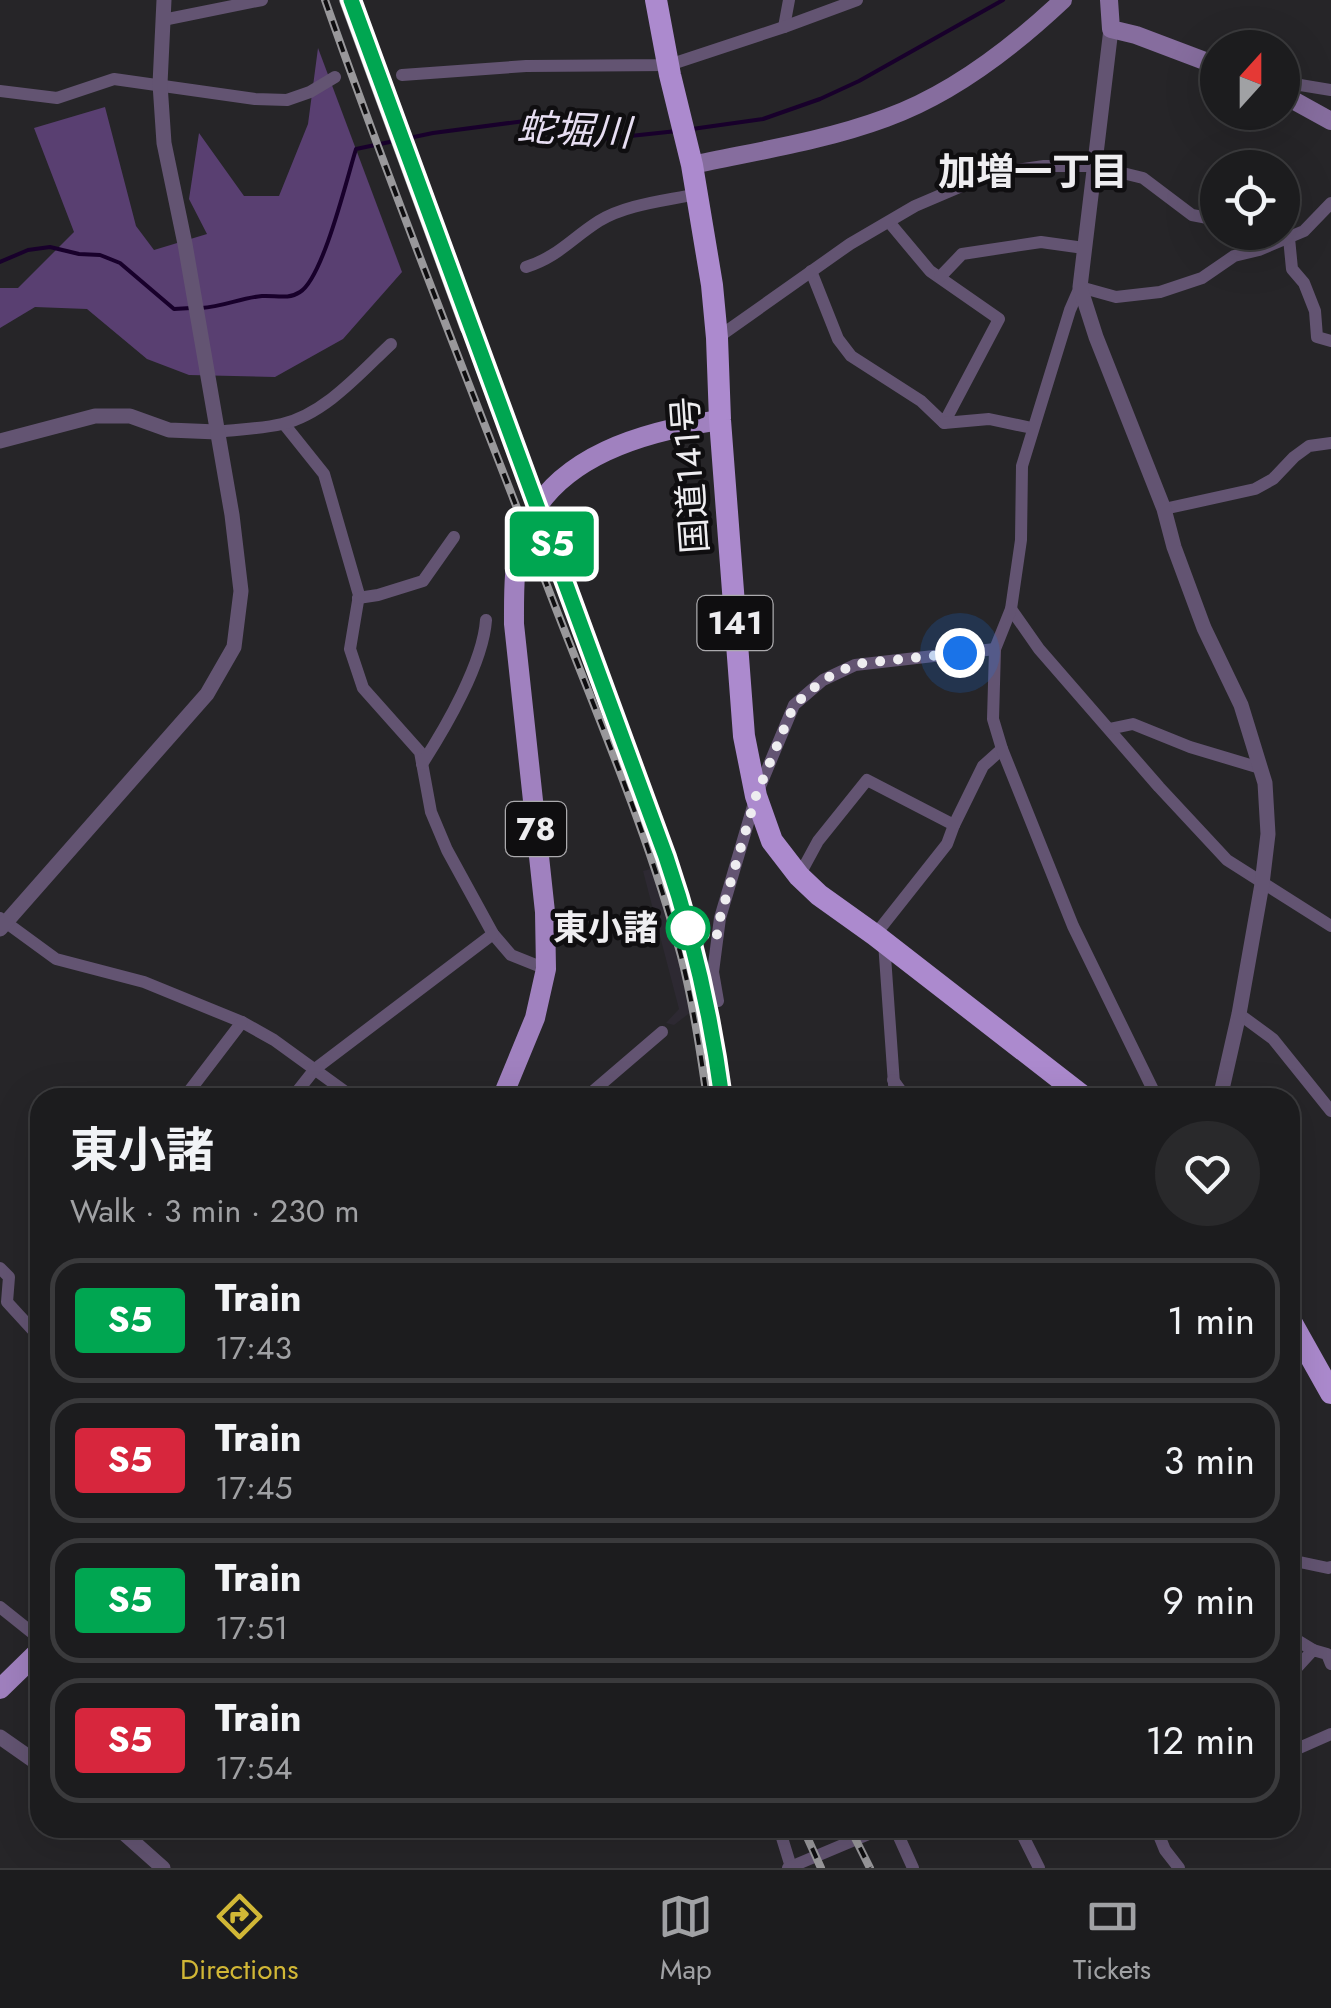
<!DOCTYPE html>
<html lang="en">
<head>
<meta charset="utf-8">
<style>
  :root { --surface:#1c1c1e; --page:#29292b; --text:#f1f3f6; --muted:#a0a1a4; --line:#3a3a3c; --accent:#d1b736 }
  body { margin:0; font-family:Jost,"Noto Sans JP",sans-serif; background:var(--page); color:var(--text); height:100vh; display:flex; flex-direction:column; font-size:38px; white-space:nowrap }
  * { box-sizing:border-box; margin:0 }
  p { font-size:32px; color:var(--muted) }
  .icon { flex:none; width:55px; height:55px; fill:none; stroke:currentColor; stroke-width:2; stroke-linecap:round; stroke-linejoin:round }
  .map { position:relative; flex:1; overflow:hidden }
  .details { position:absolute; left:30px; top:1088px; width:1270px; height:750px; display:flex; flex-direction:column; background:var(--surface); border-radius:30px; box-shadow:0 10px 40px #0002,0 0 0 2px var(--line) }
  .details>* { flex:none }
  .badge { padding:0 20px; border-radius:8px; font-size:35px; line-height:65px }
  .needle { width:65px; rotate:21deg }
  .buttons { position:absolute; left:1200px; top:30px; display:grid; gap:20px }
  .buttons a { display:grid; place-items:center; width:100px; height:100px; border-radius:50%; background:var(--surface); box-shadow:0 10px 40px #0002,0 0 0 2px var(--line); font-size:50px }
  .you { position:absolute; width:50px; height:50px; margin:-25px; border:8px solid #fff; border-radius:50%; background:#1a73e8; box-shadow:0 0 0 15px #1a73e833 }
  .map>.badge { position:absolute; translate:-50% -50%; box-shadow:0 0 0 5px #fff }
  .round { display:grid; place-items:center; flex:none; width:105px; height:105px; border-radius:52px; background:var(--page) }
  .summary { display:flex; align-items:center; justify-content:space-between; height:170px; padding:0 40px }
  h1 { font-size:48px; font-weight:700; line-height:75px }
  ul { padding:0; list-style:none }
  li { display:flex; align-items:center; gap:30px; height:125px; margin:0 20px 15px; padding:0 20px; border:5px solid var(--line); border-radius:30px }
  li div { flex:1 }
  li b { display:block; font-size:38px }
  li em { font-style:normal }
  li .badge { min-width:110px; font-weight:700; text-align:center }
  .tabs { display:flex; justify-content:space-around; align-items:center; height:140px; border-top:2px solid var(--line); background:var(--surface); font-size:28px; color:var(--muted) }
  .tabs a { display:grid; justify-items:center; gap:5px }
  .tabs .on { color:var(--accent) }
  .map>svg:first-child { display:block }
  .built { fill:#2d2932 }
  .green { fill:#593f71 }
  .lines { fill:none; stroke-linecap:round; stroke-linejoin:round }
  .stream { stroke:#18002b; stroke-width:4 }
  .minor { stroke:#635472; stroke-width:12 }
  .tertiary { stroke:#635472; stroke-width:15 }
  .secondary { stroke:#866d9e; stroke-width:18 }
  .primary { stroke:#a081bf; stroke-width:20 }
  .trunk { stroke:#ac8ace; stroke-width:22 }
  .rail-casing { stroke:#99989b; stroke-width:8 }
  .rail { stroke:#0f0e10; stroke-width:4; stroke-dasharray:11; stroke-linecap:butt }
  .line-casing { stroke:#fff; stroke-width:22 }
  .line { stroke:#00a651; stroke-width:15 }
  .walk { stroke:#eeedf0; stroke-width:10; stroke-dasharray:0 18 }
  .stop-dot { fill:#fff; stroke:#00a651; stroke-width:5 }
  .labels { text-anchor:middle; stroke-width:9; stroke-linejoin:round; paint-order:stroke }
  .shield { fill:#0f0e10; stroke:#abaaad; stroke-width:2.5 }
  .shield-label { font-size:32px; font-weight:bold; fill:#eeedf0 }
  .street-label { font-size:35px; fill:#eeedf0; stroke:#0f0e10 }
  .stop-label { font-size:35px; font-weight:bold; fill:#eeedf0; stroke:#0f0e10; text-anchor:end }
  .water-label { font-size:38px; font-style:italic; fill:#e7def2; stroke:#0f0e10 }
  .neighbourhood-label { font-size:38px; font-weight:bold; fill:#eeedf0; stroke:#0f0e10 }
</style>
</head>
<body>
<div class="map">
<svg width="1331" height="1868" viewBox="0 0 1331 1868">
  <rect width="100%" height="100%" fill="#262528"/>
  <path class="built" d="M658 867 686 962 696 1008 674 1025 666 1023 679 1009 643 871Z"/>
  <path class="green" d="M318 48 402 272 343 339 275 377 189 375 147 359 87 309 35 307 0 328V288H18L74 232 34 128 105 107 136 226 154 250 207 234 189 199 199 133 244 196H279L308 124Z"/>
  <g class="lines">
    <g class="stream">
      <path d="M692 129 763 119 820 99 859 81 1003 0"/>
      <path d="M0 262 28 250 50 247 79 254 100 255 120 263 174 309 191 308"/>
      <path d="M201 308C223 307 240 298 262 296 275 295 288 300 300 292 323 278 347 178 356 149L433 133 532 120 581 136 602 139 677 131"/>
    </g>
    <g class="minor">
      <path d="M163 20 262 0"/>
      <path d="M784 27 789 0"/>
      <path d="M402 75 526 66 669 65 784 27 857 0"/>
      <path d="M1282 82 1331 90"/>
      <path d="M0 91 57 98 114 79 255 99 287 100 310 92 335 77"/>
      <path d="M1283 234 1289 238 1292 269 1304 283 1315 311 1317 337 1331 341"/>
      <path d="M526 267C558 257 572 238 599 221 627 204 665 201 697 194"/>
      <path d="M811 271 838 339 851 356 921 401 944 423 999 319 930 271 889 222"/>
      <path d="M940 277 962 254 1041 242 1084 248"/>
      <path d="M717 338 850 244 915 206 990 174 1044 166H1094L1143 178 1192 215 1218 220"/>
      <path d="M944 423 989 419 1032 428"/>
      <path d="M284 424 324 474 359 595 350 649 363 688 420 752 431 812 447 850 493 934 511 955 546 969"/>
      <path d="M217 432C239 429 261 429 282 424 325 414 360 373 391 344"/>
      <path d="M1164 509 1255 489 1273 479 1294 457 1309 446 1331 443"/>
      <path d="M358 598 378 595 423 581 454 537"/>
      <path d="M1011 609 1039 649 1159 787 1227 860 1331 926"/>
      <path d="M1109 729 1133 724 1190 747 1260 768"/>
      <path d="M422 764C446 727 483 663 486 620"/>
      <path d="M799 876 818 841 867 780 954 825"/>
      <path d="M0 918 56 959 144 982 242 1022 274 1040 354 1098"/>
      <path d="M875 935 947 844 954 825 983 766 1002 749"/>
      <path d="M884 942 895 1098"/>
      <path d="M718 1001 713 972 720 918 756 796 794 705 823 680 855 665 995 649"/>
      <path d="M1239 1014 1273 1039 1331 1111"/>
      <path d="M893 1080 906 1098"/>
      <path d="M184 1098 242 1022"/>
      <path d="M292 1098 315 1069 493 934"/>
      <path d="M585 1098 662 1032"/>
      <path d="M1157 1098 1073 926 1002 749 993 719 995 649 1011 609 1021 540 1022 466 1070 310 1080 287 1116 297 1160 292 1202 278 1234 256 1259 250 1304 231 1331 203"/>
      <path d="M0 1268 9 1277 7 1302 40 1338"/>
      <path d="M1290 1560 1328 1568 1331 1567"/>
      <path d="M0 1607 40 1639"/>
      <path d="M1290 1636 1313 1650"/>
      <path d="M1290 1672 1292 1673 1313 1650 1327 1654 1331 1664"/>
      <path d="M1290 1752 1331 1734"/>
      <path d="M779 1828 791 1867"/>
      <path d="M895 1828 913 1868"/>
      <path d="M1019 1828 1039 1868"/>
      <path d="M1156 1828 1165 1850 1179 1868"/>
      <path d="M788 1868 883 1828"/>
    </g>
    <g class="tertiary">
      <path d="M1111 29 1080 287 1096 337 1164 509 1174 547 1204 628 1241 705 1265 783 1268 834 1262 884 1239 1014 1220 1098"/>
      <path d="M0 441 95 416H130L169 430 217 432"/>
      <path d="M0 929 207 694 234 647 241 591 232 515 185 244 164 143 160 84 164 0"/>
      <path d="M0 1737 40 1765"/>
      <path d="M118 1828 163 1868"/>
    </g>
    <g class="secondary">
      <path d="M1109 0 1111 29 1136 35 1218 66"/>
      <path d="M1282 94 1331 121"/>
      <path d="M692 165C757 151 824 141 886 118 953 94 1012 48 1063 0"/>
    </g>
    <g class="primary">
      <path d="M502 1098 535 1018 546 969 545 912 514 624C514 594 513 560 524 531 555 455 646 431 720 420"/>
      <path d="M0 1689 40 1650"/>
    </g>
    <g class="trunk">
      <path d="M656 0 670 75 692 165 712 285 717 338 720 420 744 736 756 796 772 841 799 876 819 895 875 935 1085 1098"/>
      <path d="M1290 1320 1331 1393"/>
    </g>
    <g class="rail-casing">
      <g id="rail">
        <path d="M325 0C396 202 476 401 553 601 598 718 649 835 681 956 693 1003 700 1050 707 1098"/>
        <path d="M343 0 464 329"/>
        <path d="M467 314 649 806C673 876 697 947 711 1021 716 1046 718 1072 722 1098"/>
        <path d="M803 1828 821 1868"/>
        <path d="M850 1828 870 1868"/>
      </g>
    </g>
    <use href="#rail" class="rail"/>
  </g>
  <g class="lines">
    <g class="line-casing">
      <path id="line" d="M351 0 666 857C693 936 711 1015 722 1098"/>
    </g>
    <use href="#line" class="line"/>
    <path class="walk" d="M688 928 716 940 720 918 756 796 794 705 823 680 855 664 960 653"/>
  </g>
  <circle class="stop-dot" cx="688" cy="928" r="20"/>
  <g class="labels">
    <g class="shield">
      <rect x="697.5" y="596" width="75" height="54" rx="8"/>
      <rect x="506" y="802" width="60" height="54" rx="8"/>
    </g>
    <g class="shield-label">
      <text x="735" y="634">141</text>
      <text x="536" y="840">78</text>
    </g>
    <g class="street-label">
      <text transform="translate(690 475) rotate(-94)" y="12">国道141号</text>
    </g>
    <g class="stop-label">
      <text x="658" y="940">東小諸</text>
    </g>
    <g class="water-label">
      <text transform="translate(574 130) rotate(3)" y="13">蛇堀川</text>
    </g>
    <g class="neighbourhood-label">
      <text x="1033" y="185">加増一丁目</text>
    </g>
  </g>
</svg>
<div class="buttons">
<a><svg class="needle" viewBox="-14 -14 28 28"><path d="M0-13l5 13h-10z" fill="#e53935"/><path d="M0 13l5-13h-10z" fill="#a0a1a4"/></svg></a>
<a><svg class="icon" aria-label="locate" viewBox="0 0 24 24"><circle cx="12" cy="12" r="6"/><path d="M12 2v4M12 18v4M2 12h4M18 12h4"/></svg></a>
</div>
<div class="you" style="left:960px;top:653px"></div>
<b class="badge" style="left:552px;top:544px;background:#00a651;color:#fff">S5</b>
<section class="details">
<div class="summary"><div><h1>東小諸</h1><p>Walk · 3 min · 230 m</p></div><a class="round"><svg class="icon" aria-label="heart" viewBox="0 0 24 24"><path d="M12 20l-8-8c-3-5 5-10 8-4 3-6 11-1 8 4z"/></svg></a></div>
<ul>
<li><span class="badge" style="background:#00a651;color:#fff">S5</span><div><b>Train</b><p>17:43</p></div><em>1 min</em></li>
<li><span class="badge" style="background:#d7263d;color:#fff">S5</span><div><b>Train</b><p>17:45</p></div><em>3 min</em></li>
<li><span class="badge" style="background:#00a651;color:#fff">S5</span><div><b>Train</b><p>17:51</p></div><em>9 min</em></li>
<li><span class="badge" style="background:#d7263d;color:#fff">S5</span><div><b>Train</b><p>17:54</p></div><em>12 min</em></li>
</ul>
</section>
</div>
<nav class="tabs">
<a class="on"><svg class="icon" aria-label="directions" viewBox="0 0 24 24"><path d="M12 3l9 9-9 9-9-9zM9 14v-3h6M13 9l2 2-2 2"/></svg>Directions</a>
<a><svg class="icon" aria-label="map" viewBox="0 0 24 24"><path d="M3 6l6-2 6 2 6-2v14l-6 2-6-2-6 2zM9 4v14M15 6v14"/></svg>Map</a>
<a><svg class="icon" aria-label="tickets" viewBox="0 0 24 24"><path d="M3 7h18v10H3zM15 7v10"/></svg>Tickets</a>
</nav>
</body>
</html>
